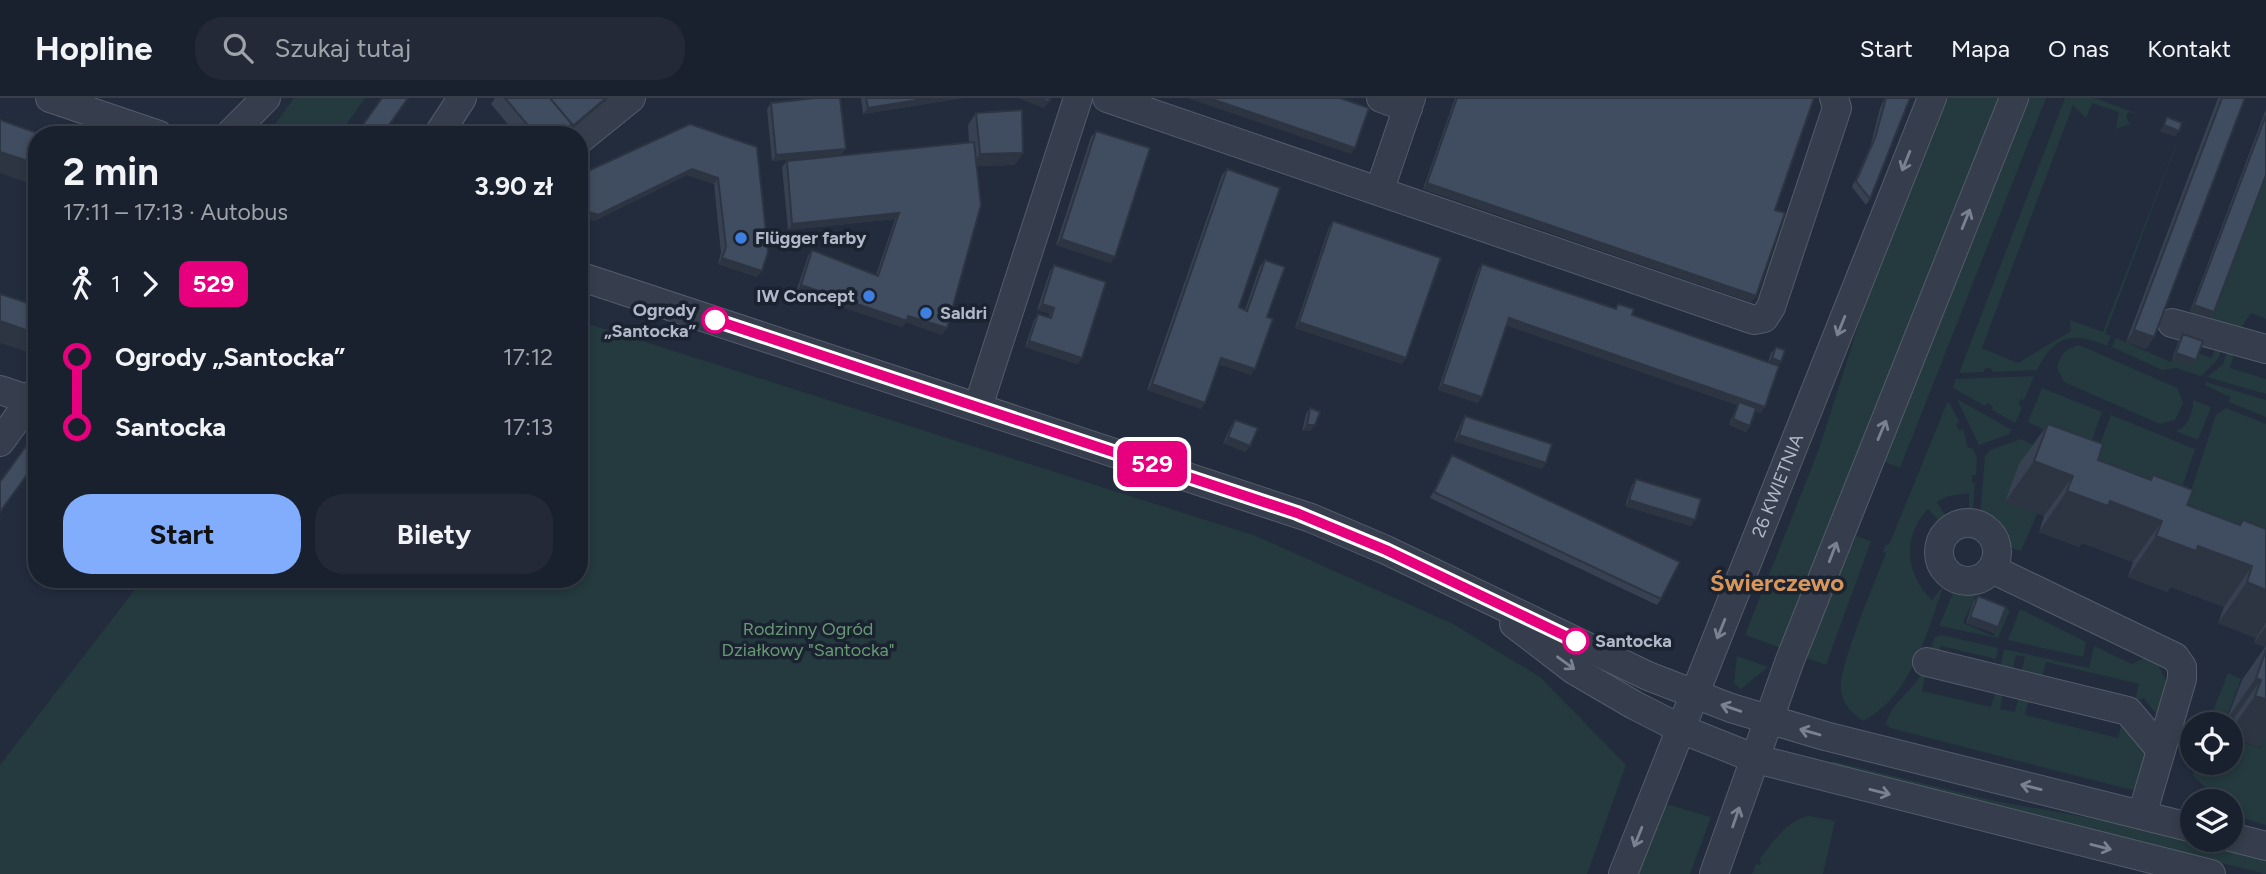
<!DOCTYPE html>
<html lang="pl">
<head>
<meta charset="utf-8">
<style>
  :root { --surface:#1a212e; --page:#232936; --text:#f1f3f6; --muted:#9fa3aa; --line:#383e4a; --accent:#82adfc }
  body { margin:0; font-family:Figtree,sans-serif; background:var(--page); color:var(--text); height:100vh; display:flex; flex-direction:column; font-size:26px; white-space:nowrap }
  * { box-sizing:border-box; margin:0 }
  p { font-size:23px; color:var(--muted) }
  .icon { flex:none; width:38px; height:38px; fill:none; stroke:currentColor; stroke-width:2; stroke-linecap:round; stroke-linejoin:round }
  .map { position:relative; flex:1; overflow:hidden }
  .side { position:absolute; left:28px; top:28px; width:560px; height:462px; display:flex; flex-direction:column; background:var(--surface); border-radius:28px; box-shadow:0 4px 10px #0003,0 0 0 2px var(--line) }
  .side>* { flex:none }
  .badge { padding:0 14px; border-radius:10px; font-size:24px; line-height:46px }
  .tools { position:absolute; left:2180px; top:614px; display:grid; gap:14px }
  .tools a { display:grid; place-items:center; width:63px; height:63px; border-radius:50%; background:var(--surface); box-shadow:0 4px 10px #0003,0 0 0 2px var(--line); font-size:35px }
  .map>.badge { position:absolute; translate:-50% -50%; box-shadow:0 0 0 4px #fff }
  .legs { display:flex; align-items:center; gap:10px; height:77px; padding:0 35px; font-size:23px }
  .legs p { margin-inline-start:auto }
  .summary { display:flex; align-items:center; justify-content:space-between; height:119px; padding:0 35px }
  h1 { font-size:38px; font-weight:700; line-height:52px }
  .cta { display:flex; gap:14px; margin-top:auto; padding:14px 35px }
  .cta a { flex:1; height:80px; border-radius:28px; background:var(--accent); color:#111; font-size:28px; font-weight:700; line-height:80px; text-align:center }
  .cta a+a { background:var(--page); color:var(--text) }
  ul { padding:0 35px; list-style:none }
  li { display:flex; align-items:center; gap:24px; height:70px; font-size:26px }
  li i { display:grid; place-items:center; width:10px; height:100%; margin:0 9px; background:currentColor }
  li i::after { content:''; width:18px; height:18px; margin:-9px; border:5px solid; border-radius:50%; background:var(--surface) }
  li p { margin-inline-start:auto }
  li:first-child i { background:linear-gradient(#0000 50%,currentColor 0) }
  li:last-child i { background:linear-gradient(currentColor 50%,#0000 0) }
  header { display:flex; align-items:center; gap:42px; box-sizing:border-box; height:98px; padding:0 35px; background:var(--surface); border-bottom:2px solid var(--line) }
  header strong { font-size:33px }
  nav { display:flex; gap:38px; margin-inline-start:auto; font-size:24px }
  .search { width:490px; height:63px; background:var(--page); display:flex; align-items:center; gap:18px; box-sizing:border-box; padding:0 24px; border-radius:28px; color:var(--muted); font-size:26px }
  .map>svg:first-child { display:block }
  .green { fill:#243a3e }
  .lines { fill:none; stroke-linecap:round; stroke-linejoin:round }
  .minor-casing { stroke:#545c6b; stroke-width:30 }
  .minor { stroke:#363e4d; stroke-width:28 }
  .wall { fill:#374152 }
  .shaded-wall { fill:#2d3542 }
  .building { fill:#404c5f; stroke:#2d3542; stroke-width:2 }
  .oneway { stroke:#7a8291 }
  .line-1-casing { stroke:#fff; stroke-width:16 }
  .line-1 { stroke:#e6007e; stroke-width:10 }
  .shop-dot { fill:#3f7fe0; stroke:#1b2331; stroke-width:2.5 }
  .stop-1-dot { fill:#fff; stroke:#e6007e; stroke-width:3.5 }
  .labels { text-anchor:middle; stroke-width:7; stroke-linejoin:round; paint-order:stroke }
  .poi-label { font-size:18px; font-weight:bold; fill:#b1b9c8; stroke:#1b2331; text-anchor:start }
  .stop-label { font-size:18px; font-weight:bold; fill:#b1b9c8; stroke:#1b2331; text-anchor:end }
  .street-label { font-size:18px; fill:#b1b9c8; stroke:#1b2331 }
  .park-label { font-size:18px; fill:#679a74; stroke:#1b2331 }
  .district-label { font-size:24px; font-weight:bold; fill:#d9965b; stroke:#1b2331 }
</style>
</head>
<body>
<header>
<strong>Hopline</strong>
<div class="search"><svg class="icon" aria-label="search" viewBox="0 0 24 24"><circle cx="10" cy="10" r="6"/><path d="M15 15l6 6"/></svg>Szukaj tutaj</div>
<nav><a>Start</a><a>Mapa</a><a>O nas</a><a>Kontakt</a></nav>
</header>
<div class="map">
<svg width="2266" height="776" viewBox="0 0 2266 776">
  <rect width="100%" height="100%" fill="#222c3d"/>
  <g class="green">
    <path d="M294 0H365L339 37H267Z"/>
    <path d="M1945 0H1999L1990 30 1781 550 1745 537 1819 351 1868 197Z"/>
    <path d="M2028 0H2046L1900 370 1883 363Z"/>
    <path d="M2065 0H2095L2140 17 2128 14 2126 19 2130 26 2116 31 2119 14 2092 5 2086 20 2073 7 1982 250 2018 265 2071 233 2070 222 2103 234 2194 0 2105 236 2111 238 2107 248C2073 233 2054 237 2037 272L1992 274 1991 270 1984 271V274L1959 275Z"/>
    <path d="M2266 13V221L2251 215 2241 230 2190 217Z"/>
    <path d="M579 223 1256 438 1453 526 1540 579 1626 667 1587 776H0V667L143 481H579Z"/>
    <path d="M2116 240 2171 264 2179 244 2197 255 2212 260 2216 248 2222 250 2218 261 2201 278 2176 270 2162 272 2112 249Z"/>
    <path d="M2079 247 2177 290 2183 305 2175 322 2160 326 2064 284 2057 269C2061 256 2065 251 2079 247Z"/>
    <path d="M2228 251 2234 256 2230 270 2266 281V296L2207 279 2223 266Z"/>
    <path d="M2034 278 2024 302 2021 301 2018 307 2022 309 2015 325 1992 312 1993 309 1987 305 1985 308 1953 290 1956 281Z"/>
    <path d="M2206 284 2266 302V319L2229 304 2230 299 2205 287Z"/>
    <path d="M2042 290 2102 314 2088 353 2028 324Z"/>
    <path d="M1957 301 2012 332 2009 336 1979 347Z"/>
    <path d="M2193 302 2211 309 2198 342 2176 333C2189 328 2193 315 2193 302Z"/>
    <path d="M1947 305 1950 306 1959 324 1956 326 1959 333 1963 331 1968 350 1972 349 1977 360 1976 377H1972V384L1975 385 1973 414 1969 412V395L1948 398 1937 404 1946 419 1940 424 1928 411C1902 438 1905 477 1932 502L1944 487C1926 535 1912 598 1863 623 1852 615 1843 607 1841 593 1838 569 1877 479 1886 455L1883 453 1886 447H1889Z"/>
    <path d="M2226 310 2266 326V447L2187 405 2216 317Z"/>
    <path d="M2111 317 2195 351 2179 399 2094 362Z"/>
    <path d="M2021 341 2083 370 2005 404 2037 416 2021 453 2006 448 2003 435 1980 417 1985 358 1990 352Z"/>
    <path d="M1856 438 1871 443 1826 567 1807 560 1808 553 1849 448H1852Z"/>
    <path d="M1955 491 1977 495 1963 525 1993 538 2006 510 2010 512 1998 540 1939 528Z"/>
    <path d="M2020 511 2086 544 2083 559 2008 542Z"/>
    <path d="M1942 537 1998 550 1996 561 1941 548 1938 557 1929 555 1935 539Z"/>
    <path d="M2094 548 2132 566 2152 556 2167 584 2159 629 2151 626 2157 617 2144 600 2135 603 2139 586 2046 564 2041 581 2021 576 2025 559 2016 557 2012 574 2000 571 2004 551 2089 570Z"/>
    <path d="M1737 558 1768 569 1741 591 1734 585Z"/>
    <path d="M1922 574 1925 579 1922 593 1991 609 1996 592 2003 594 2000 611 2015 614 2019 597 2029 600 2025 617 2118 640 2123 622 2149 658 2139 688 2132 692 1890 630 1886 626C1889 607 1914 592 1922 574Z"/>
    <path d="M2228 575 2241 581 2226 621 2231 623 2230 626H2208Z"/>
    <path d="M2266 632V727L2232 717 2231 704 2219 703 2193 677 2195 665H2231V641L2260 650Z"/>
    <path d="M1832 663 1995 703 2114 724 2266 760V776L1831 670Z"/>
    <path d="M1666 706 1711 719 1690 776H1636Z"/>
    <path d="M1810 718 1835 723 1823 776H1752L1756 766 1761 767 1760 760C1773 744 1789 720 1810 718Z"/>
  </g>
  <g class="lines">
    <g class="minor-casing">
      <g id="minor">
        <path d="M50 0 159 37"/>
        <path d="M1107 0 1754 222 1764 220 1771 209 1837 10 1834 0"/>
        <path d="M1381 0 1408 10"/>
        <path d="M229 37 266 0"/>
        <path d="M438 37 462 0"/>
        <path d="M579 42 631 0"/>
        <path d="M1380 91 1411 0"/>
        <path d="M579 178 1311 420 1386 452 1648 578 1731 610 1825 638 2193 730"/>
        <path d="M2172 225 2266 251"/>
        <path d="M0 292 30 302"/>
        <path d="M978 309 1078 0"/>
        <path d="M0 344 37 293"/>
        <circle cx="1968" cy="454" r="29"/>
        <path d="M1992 471 2175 559 2182 569V581L2142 717"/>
        <path d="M1514 526 1574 572 1634 607 1681 631 1756 661 2211 776"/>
        <path d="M1927 564 2128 613 2160 651"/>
        <path d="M2231 739 2266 748"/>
        <path id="s1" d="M1623 776 1932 0"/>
        <path d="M1714 776 1790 562 2014 0"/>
      </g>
    </g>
    <use href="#minor" class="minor"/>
  </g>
  <g class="wall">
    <path d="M495 0H609L565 37H517L491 6Z"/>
    <path d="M861 0H963L863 16Z"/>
    <path d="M1455 0H1814L1775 112 1756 198 1751 204 1423 91Z"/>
    <path d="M1885 0H1910L1870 101 1866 107 1852 89 1871 46 1880 10Z"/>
    <path d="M2218 0H2245L2154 239 2146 251 2126 244Z"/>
    <path d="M771 5 841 57 772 63 767 11Z"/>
    <path d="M2266 11V77L2214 214 2210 220 2190 213Z"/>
    <path d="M976 15 1015 67 977 68 942 237 906 224 902 229 796 194 808 158 812 152 876 177 895 121 788 132 782 69 787 63 969 44 968 27Z"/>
    <path d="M1096 33 1111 165 1056 147 1091 39Z"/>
    <path d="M757 49V179L718 166 721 155 714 86 687 77 594 123 579 118V79Z"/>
    <path d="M1227 71 1239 209 1245 212 1260 168 1265 162 1267 219 1251 277 1219 266 1205 305 1201 311 1147 292 1222 77Z"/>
    <path d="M1333 123 1402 266 1295 230 1329 129Z"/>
    <path d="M1482 166 1614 211 1618 206 1632 217 1768 264 1771 255 1776 249 1778 268 1761 315 1755 313 1750 328 1746 334 1729 327 1737 307 1506 227 1478 305 1438 292 1478 172Z"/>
    <path d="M1054 167 1082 260 1077 266 1025 249 1034 222 1038 216 1049 219 1050 216 1037 212 1050 173Z"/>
    <path d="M2183 236 2192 268 2172 261 2179 242Z"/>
    <path d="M1310 310 1311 333H1302L1306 316Z"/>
    <path d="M1465 318 1546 365 1542 371 1454 343 1461 325Z"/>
    <path d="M1235 322 1246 354 1223 345 1231 328Z"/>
    <path d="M2048 326 2098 362 2150 381 2153 377 2187 407 2239 427 2243 422 2266 431V640L2259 649 2231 640V626L2232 623 2227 621 2242 582 2265 549 2254 545 2256 540 2218 525 2224 509 2171 489 2167 494 2128 479 2133 464 2082 445 2079 449 2039 434 2044 418 2005 404 2019 366Z"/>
    <path d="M1452 357 1661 501 1657 507 1430 400 1448 363Z"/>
    <path d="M1636 381 1695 422 1691 428 1625 408 1632 387Z"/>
    <path d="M1978 498 1994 535 1966 525 1973 504Z"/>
  </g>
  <g class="shaded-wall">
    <path d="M606 0H609L565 37 568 32Z"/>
    <path d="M930 0H963L863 16 868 10Z"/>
    <path d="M1017 0H1039L1049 4 1044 10Z"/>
    <path d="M1187 0H1209L1355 50 1351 56Z"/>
    <path d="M572 26 564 37H559Z"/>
    <path d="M2164 27 2179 33 2175 39 2159 33Z"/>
    <path d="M846 51 841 57 772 63 776 57Z"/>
    <path d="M0 54 37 66V88L0 75Z"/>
    <path d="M1023 55 1015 67 972 68 980 56Z"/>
    <path d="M692 71 718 80 714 86 687 77 594 123 579 118V110Z"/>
    <path d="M1427 85 1756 198 1751 204 1423 91Z"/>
    <path d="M899 115 895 121 788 132 792 126Z"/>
    <path d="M1061 141 1115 159 1111 165 1056 147Z"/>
    <path d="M722 160 762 173 757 179 718 166Z"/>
    <path d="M801 187 908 218 947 230 942 237 906 224 902 229 796 194Z"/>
    <path d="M1042 206 1054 210 1050 216 1037 212Z"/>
    <path d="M2194 207 2214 214 2210 220 2190 213Z"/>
    <path d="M1509 220 1765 309 1761 315 1738 307 1739 304 1737 307 1504 226Z"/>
    <path d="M0 223 37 236V257L0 245Z"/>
    <path d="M1299 224 1406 260 1402 266 1295 230Z"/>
    <path d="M2134 232 2154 239 2146 251 2126 244Z"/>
    <path d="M1029 243 1082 260 1077 266 1025 249Z"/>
    <path d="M2176 255 2196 262 2192 268 2172 261Z"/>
    <path d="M1221 260 1255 271 1251 277 1217 266Z"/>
    <path d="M1772 260 1781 264 1776 270 1767 266Z"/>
    <path d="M1152 286 1205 305 1201 311 1147 292Z"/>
    <path d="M1442 286 1482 299 1478 305 1438 292Z"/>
    <path d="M1733 321 1750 328 1746 334 1729 327Z"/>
    <path d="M1307 327H1315L1311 333H1302Z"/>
    <path d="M1459 337 1546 365 1542 371 1454 343Z"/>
    <path d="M1228 339 1250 348 1246 354 1223 345Z"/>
    <path d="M2034 363 2073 378 2044 418 2005 404Z"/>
    <path d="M2067 393 2110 403 2162 423 2133 464 2082 445 2079 449 2039 434Z"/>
    <path d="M1629 402 1695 422 1691 428 1625 408Z"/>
    <path d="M2156 438 2198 448 2252 468 2224 509 2171 489 2167 494 2128 479Z"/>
    <path d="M2247 484 2266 492V525L2256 540 2218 525Z"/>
    <path d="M1970 519 1998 529 1994 535 1966 525Z"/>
    <path d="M2266 528V547L2265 549 2254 545Z"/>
    <path d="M2256 580 2261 582 2232 623 2227 621Z"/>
    <path d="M2255 598 2266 601V640L2259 649 2231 640V632Z"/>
  </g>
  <g class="building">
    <path d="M382 0H408L382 37H360L357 35Z"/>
    <path d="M505 0H550L572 26 559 37H536Z"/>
    <path d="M550 0H606L568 32 572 26Z"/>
    <path d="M815 0H840L846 51 776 57 771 5Z"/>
    <path d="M866 0H930L868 10Z"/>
    <path d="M1039 0H1050L1049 4Z"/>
    <path d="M1209 0H1340L1369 10 1355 50Z"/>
    <path d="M1457 0H1814L1775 112 1785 115 1756 198 1427 85Z"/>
    <path d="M1886 0H1910L1870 101 1856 83 1875 40Z"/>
    <path d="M2222 0H2245L2154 239 2134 232Z"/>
    <path d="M1022 12 1023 55 980 56 976 15Z"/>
    <path d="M2266 17V77L2214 214 2194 207Z"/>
    <path d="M2167 19 2182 25 2179 33 2164 27Z"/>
    <path d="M0 22 43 37H37V66L0 54Z"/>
    <path d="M690 26 757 49 768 154 762 173 722 160 726 149 718 80 692 71 598 117 579 110V79L590 72Z"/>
    <path d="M1096 33 1150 50 1115 159 1061 141Z"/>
    <path d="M974 44 981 107 947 230 908 218 907 223 801 187 812 152 878 178 899 115 792 126 787 63Z"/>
    <path d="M1227 71 1280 90 1239 209 1247 213 1265 162 1285 169 1267 219 1273 221 1255 271 1221 260 1205 305 1152 286Z"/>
    <path d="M1333 123 1441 160 1406 260 1299 224Z"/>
    <path d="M1482 166 1616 211 1618 206 1634 211 1632 217 1779 268 1765 309 1509 220 1482 299 1442 286Z"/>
    <path d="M1054 167 1106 184 1082 260 1029 243 1038 216 1051 220 1054 210 1042 206Z"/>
    <path d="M0 196 37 208V236L0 223Z"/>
    <path d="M2183 236 2203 243 2196 262 2176 255Z"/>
    <path d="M1776 249 1785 252 1781 264 1772 260Z"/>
    <path d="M1739 304 1756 310 1750 328 1733 321Z"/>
    <path d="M1310 310 1320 314 1315 327H1307Z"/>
    <path d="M1465 318 1552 346 1546 365 1459 337Z"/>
    <path d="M1235 322 1258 330 1250 348 1228 339Z"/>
    <path d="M2048 326 2103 346 2098 362 2151 382 2153 377 2193 392 2187 407 2240 427 2243 422 2266 431V492L2247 484 2252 468 2198 448 2196 453 2156 438 2162 423 2110 403 2108 408 2067 393 2073 378 2034 363Z"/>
    <path d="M37 333V363L0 414V384Z"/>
    <path d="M1452 357 1680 464 1661 501 1434 394Z"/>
    <path d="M1636 381 1701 401 1695 422 1629 402Z"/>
    <path d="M1978 498 2006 509 1998 529 1970 519Z"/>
    <path d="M2266 552V601L2255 598 2261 582 2256 580Z"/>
  </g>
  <defs><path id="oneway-shaft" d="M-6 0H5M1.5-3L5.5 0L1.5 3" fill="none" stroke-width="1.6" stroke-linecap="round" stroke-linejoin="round" transform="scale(1.75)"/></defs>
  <g class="oneway">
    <use href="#oneway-shaft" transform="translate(1906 63) rotate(112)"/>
    <use href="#oneway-shaft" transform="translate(1966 121) rotate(-68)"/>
    <use href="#oneway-shaft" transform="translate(1841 228) rotate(112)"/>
    <use href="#oneway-shaft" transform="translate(1882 332) rotate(-67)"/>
    <use href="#oneway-shaft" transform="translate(1833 454) rotate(-69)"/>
    <use href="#oneway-shaft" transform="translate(1721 531) rotate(112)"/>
    <use href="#oneway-shaft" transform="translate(1566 565) rotate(36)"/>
    <use href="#oneway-shaft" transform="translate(1731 610) rotate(-161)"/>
    <use href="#oneway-shaft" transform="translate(1810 634) rotate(-164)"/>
    <use href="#oneway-shaft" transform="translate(2031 689) rotate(-166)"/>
    <use href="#oneway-shaft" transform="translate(1880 694) rotate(14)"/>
    <use href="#oneway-shaft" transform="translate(1736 719) rotate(-71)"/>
    <use href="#oneway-shaft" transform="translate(1638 739) rotate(112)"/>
    <use href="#oneway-shaft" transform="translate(2101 749) rotate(14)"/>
  </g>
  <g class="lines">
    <g class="line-1-casing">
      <path id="line-1" d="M715 222 1297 415 1386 452 1576 543"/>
    </g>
    <use href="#line-1" class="line-1"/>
  </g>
  <g class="shop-dot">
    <circle cx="741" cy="140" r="7"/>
    <circle cx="869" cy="198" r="7"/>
    <circle cx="926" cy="215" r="7"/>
  </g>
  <g class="stop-1-dot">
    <circle cx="715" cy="222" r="12"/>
    <circle cx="1576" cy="543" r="12"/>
  </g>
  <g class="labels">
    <g class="poi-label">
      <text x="755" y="146">Flügger farby</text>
      <text x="855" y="204" text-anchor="end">IW Concept</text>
      <text x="940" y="221">Saldri</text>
    </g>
    <g class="stop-label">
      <text x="696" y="218">Ogrody<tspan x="696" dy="21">„Santocka”</tspan></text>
      <text x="1595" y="549" text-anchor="start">Santocka</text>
    </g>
    <g class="street-label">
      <text dy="6" stroke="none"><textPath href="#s1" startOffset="418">26 KWIETNIA</textPath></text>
    </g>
    <g class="park-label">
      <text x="808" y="537">Rodzinny Ogród<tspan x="808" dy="21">Działkowy "Santocka"</tspan></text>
    </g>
    <g class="district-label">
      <text x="1777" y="493">Świerczewo</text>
    </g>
  </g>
</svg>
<div class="tools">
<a><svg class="icon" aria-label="locate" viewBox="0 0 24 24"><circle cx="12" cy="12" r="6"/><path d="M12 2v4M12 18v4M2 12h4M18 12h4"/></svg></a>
<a><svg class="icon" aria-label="layers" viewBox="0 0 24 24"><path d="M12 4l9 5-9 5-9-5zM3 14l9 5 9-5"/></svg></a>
</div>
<b class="badge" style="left:1152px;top:366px;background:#e6007e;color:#fff">529</b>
<section class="side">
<div class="summary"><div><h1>2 min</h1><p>17:11 – 17:13 · Autobus</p></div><b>3.90 zł</b></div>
<div class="legs"><svg class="icon" aria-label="walk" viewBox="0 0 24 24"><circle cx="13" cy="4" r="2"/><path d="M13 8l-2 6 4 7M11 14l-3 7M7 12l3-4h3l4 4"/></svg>1<svg class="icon" aria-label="forward" viewBox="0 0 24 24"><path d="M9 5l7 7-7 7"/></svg><b class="badge" style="background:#e6007e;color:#fff">529</b></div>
<ul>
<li><i style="color:#e6007e"></i><b>Ogrody „Santocka”</b><p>17:12</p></li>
<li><i style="color:#e6007e"></i><b>Santocka</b><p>17:13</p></li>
</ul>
<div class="cta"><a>Start</a><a>Bilety</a></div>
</section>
</div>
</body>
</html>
